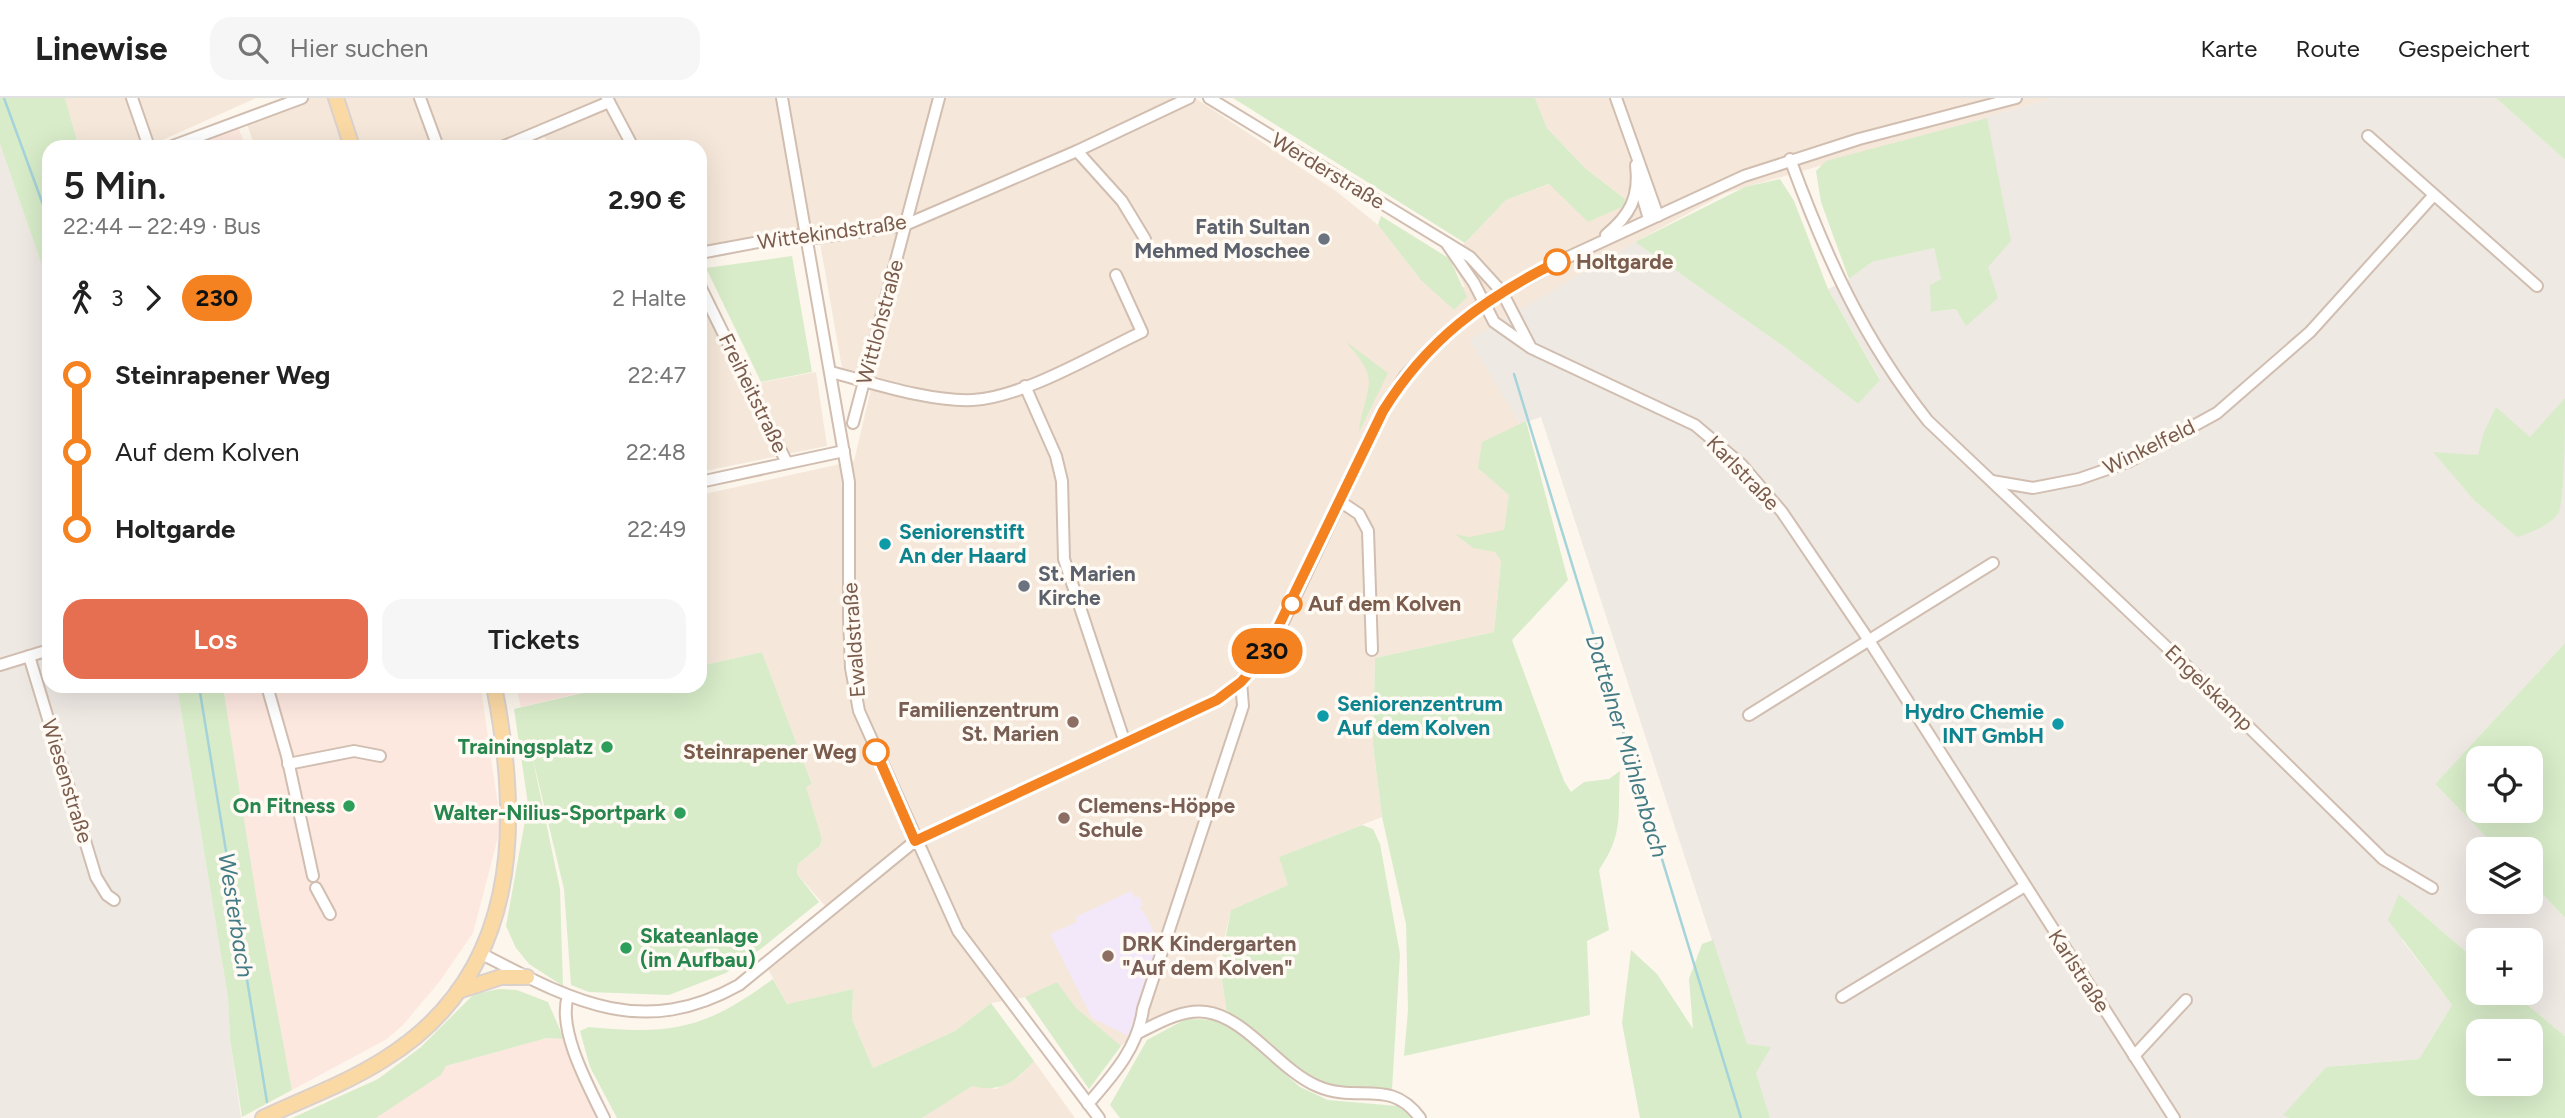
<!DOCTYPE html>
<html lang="de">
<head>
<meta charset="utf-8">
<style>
  :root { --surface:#fff; --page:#f6f6f6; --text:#222; --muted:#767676; --line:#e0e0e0; --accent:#e76f51 }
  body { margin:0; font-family:Figtree,sans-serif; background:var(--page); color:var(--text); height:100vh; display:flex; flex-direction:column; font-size:26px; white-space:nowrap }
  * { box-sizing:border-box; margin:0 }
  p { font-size:23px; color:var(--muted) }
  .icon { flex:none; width:38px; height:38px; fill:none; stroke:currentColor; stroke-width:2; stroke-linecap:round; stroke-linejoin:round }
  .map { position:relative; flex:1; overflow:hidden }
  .drawer { position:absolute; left:42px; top:42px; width:665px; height:553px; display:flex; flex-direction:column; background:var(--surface); border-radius:21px; box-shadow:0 7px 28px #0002 }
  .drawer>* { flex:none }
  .badge { padding:0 14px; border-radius:23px; font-size:24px; line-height:46px }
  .tools { position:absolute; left:2466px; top:648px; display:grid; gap:14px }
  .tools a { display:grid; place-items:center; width:77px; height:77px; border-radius:14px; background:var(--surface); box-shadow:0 7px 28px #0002; font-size:35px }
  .map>.badge { position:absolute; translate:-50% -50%; box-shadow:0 0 0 4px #fff }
  .legs { display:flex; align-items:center; gap:10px; height:77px; padding:0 21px; font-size:23px }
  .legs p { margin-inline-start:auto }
  .headline { display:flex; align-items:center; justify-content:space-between; height:119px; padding:0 21px }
  h1 { font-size:38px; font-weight:600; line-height:52px }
  .button { display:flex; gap:14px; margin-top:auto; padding:14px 21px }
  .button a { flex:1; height:80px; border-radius:21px; background:var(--accent); color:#fff; font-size:28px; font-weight:600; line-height:80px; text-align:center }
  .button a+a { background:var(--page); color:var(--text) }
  ul { padding:0 21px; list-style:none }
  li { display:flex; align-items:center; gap:24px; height:77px; font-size:26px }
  li i { display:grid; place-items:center; width:10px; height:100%; margin:0 9px; background:currentColor }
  li i::after { content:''; width:18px; height:18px; margin:-9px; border:5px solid; border-radius:50%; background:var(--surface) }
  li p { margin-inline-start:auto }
  li:first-child i { background:linear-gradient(#0000 50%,currentColor 0) }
  li:last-child i { background:linear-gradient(currentColor 50%,#0000 0) }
  header { display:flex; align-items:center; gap:42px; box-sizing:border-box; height:98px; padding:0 35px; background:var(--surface); border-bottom:2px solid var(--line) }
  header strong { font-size:33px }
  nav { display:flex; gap:38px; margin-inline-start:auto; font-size:24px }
  .search { width:490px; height:63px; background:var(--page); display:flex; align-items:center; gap:18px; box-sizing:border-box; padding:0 24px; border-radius:21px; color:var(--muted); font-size:26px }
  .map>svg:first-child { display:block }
  .residential { fill:#f5e8da }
  .commercial { fill:#fde8e0 }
  .industrial { fill:#efe9e4 }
  .education { fill:#f3e8fa }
  .green { fill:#d8ecc9; fill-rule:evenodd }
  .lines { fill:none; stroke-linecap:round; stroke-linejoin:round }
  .stream { stroke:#a5d3da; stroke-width:2.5 }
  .minor-casing { stroke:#d1beb0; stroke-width:14 }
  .major-casing { stroke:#dad1cd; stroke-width:18 }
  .minor { stroke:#fff; stroke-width:10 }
  .major { stroke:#fbd9a5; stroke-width:14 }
  .line-1-casing { stroke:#fff; stroke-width:16 }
  .line-1 { stroke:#f58220; stroke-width:10 }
  .worship-dot { fill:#6b7280; stroke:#fffaf3; stroke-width:2.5 }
  .stop-1-dot { fill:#fff; stroke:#f58220; stroke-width:3.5 }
  .culture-dot { fill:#0f9aa8; stroke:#fffaf3; stroke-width:2.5 }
  .education-dot { fill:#8d6e63; stroke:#fffaf3; stroke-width:2.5 }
  .leisure-dot { fill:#2e9e5b; stroke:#fffaf3; stroke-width:2.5 }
  .labels { text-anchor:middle; stroke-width:7; stroke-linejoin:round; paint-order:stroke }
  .street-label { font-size:21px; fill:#7a5c4d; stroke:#fffaf3 }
  .worship-label { font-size:21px; font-weight:bold; fill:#5b616d; stroke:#fffaf3; text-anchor:end }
  .stop-label { font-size:21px; font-weight:bold; fill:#7a5c4d; stroke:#fffaf3; text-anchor:start }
  .culture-label { font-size:21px; font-weight:bold; fill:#0d838f; stroke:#fffaf3; text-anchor:start }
  .education-label { font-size:21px; font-weight:bold; fill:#785e54; stroke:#fffaf3; text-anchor:start }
  .leisure-label { font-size:21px; font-weight:bold; fill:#27864d; stroke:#fffaf3; text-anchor:end }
  .water-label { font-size:23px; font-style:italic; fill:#437c86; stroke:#fffaf3 }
</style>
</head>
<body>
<header>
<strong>Linewise</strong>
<div class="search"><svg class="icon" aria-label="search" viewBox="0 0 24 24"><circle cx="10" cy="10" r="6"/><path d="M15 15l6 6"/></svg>Hier suchen</div>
<nav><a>Karte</a><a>Route</a><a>Gespeichert</a></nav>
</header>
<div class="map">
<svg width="2565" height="1020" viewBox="0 0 2565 1020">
  <rect width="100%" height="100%" fill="#fdf6ec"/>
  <g class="residential">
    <path d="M65 0H256L147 49H79Z"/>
    <path d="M304 0H1195L1336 93 1378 127 1420 181 1465 189 1450 161 1506 102 1550 86 1588 123 1625 101 1585 70 1547 30 1535 0H2054L1726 95 1635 144 1470 242 1520 326 1504 432 1494 534 1375 560 1373 647 1382 719 1280 759 1288 787 1231 812 1219 864 1227 916 1194 910 1147 925 1121 948 1077 912 1057 884 1027 899 991 905 955 933 873 970 852 921 853 891 787 906 768 871 833 817 797 776 798 766 820 748 822 741 805 689 812 686 762 554 700 568V397L854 363 874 278 842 270 817 128 700 150V49H550L544 38 516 49H255L247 26Z"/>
    <path d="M700 200 743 288 816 274 827 348 700 374Z"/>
    <path d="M1034 963 1075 1020H922L972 987 996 991 1020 978Z"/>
  </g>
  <g class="commercial">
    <path d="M238 29 246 49H183Z"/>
    <path d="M223 588H479L482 598 501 728 473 835 440 883 403 927 387 941 292 992 258 809Z"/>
    <path d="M516 588H610L521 609Z"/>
    <path d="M547 940 564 941 599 1020H376L446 968Z"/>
  </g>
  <g class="industrial">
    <path d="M2054 0H2496L2565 62V545L2435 686 2498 751H2478V803H2530L2531 784 2565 820V938L2512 894H2530V842H2478V864L2399 796 2402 842 2452 907 2419 961 2326 969 2284 1017 2289 1020H1770L1541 319 1520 326 1469 242 1635 144 1783 248 1858 306 1880 281 1828 191 1849 181 1872 164 1934 150 1941 181 1932 214 1956 211 1967 227 1988 169 1987 21 1879 50Z"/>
    <path d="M0 46 49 188V588H177L228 900 230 941 241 1020H0Z"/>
  </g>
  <path class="education" d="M1131 793 1135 800 1139 798 1143 807 1139 809 1147 819 1160 848 1129 938 1092 920 1050 836 1077 824 1076 819Z"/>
  <g class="green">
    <path d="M0 0H65L79 49H49V188L0 46Z"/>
    <path d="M1233 0H1535L1547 30 1585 70 1625 101 1624 108 1588 124 1549 86 1506 102 1465 145Z"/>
    <path d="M2496 0H2565V62Z"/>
    <path d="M1987 20 2011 143 1988 169 1998 200 1966 228 1956 211 1931 214 1930 187 1941 181 1934 150 1872 164 1849 181 1821 104 1816 73 1826 63Z"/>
    <path d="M1780 81 1794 103 1828 191 1880 282 1858 306 1783 248 1635 144 1745 89Z"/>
    <path d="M1381 118 1450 161 1467 199 1454 212 1420 181 1378 127Z"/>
    <path d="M792 158 812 274 761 284 706 170Z"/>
    <path d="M1345 243 1388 275 1359 334C1365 286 1384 286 1345 243Z"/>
    <path d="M2565 300C2565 324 2565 397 2559 414 2550 428 2532 434 2517 439L2474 402 2433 354 2478 357 2484 334 2496 309 2530 339Z"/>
    <path d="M1526 323 1568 482 1512 542 1564 683 1571 694 1584 684 1609 681 1620 673C1617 716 1625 734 1599 772L1609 832 1587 843 1590 917 1404 958 1408 912 1406 826 1382 719 1373 647 1375 560 1494 534 1501 463 1495 454 1473 450 1455 436 1469 439 1504 432 1509 397 1478 370 1482 344Z"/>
    <path d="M2565 545V820L2531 784 2530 751H2498L2435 686ZM2478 660H2530V712H2478Z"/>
    <path d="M762 554 812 686 806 689 822 741 820 748 798 766 797 776 819 804 762 850 726 875 669 897 589 894 571 887 564 791 532 657 560 791 563 888 529 866 516 850 506 828 528 706 514 611 613 588H700V568Z"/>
    <path d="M177 588H223L258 809 292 992 242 1019 230 941 228 900Z"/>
    <path d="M1362 727 1373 731 1380 746 1400 856 1392 992 1335 990 1315 986 1227 916 1220 869 1231 812 1288 787 1279 759Z"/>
    <path d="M2399 796 2478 864V894H2512L2565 938V1020H2289L2283 1017 2326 969 2419 961 2452 907 2388 822ZM2478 933H2530V985H2478Z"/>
    <path d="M1713 842 1747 946 1771 949 1756 975 1770 1020H1640L1622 925 1631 852 1657 876 1693 931 1689 881 1702 846Z"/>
    <path d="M773 881 787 906 853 891 852 921 873 970 955 933 991 905 1034 963C1015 984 1001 995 972 988L922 1020H617L590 969 580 933 589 929C674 937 704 931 773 881Z"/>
    <path d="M1057 884 1076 910 1121 948 1089 991 1025 899Z"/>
    <path d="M499 891 517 892 548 904 564 941 547 940 446 968 441 977 376 1020H292L378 981 421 949 474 896Z"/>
    <path d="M1186 921 1223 922 1300 989 1328 1002 1397 1008 1415 1020H1120L1110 1007 1147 942Z"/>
  </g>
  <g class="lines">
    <g class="stream">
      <path d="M4 0 49 123"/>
      <path d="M1514 276 1741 1020"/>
      <path d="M199 588 267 1004"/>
    </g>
    <g class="minor-casing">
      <g id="minor">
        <path d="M132 0 149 49"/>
        <path d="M420 0 438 49"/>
        <path d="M607 0 633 49"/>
        <path d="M782 0 849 384V519L851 570 859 613 958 833 1099 1020"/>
        <path d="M1209 0 1470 159 1502 194 1530 248"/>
        <path d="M1616 0 1658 118"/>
        <path d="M2368 38 2537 188"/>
        <path d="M170 49 302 0"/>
        <path d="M502 49 609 4"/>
        <path d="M1077 53 1122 103 1145 141"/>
        <path d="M1790 61C1826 159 1863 241 1928 323L2195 576 2383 761 2432 790"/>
        <path d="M1639 87 1649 121"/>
        <path d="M1606 137C1630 117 1640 99 1636 67"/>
        <path d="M1447 146 1474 185 1494 224 1531 250 1695 327 1741 366 1782 414 1868 541 2174 1020"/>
        <path d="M700 155 796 137 807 141 905 127 1077 53 1189 0"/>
        <path d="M700 188 787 365"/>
        <path d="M831 274C873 285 930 304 973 302 1024 299 1095 256 1142 234L1116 177"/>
        <path d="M1025 288 1056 358 1062 383 1064 461 1125 645"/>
        <path d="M853 325 939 0"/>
        <path d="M1992 383 2033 390 2079 381 2128 364 2217 315 2310 234 2433 98"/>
        <path d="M700 384 844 353"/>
        <path d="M1341 404 1359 416 1368 433 1372 552"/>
        <path d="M29 558 96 779 107 797 114 802"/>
        <path d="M0 567 49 552"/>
        <path d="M267 588 287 658 313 778"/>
        <path d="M1749 617 1993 465"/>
        <path d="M288 666 354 653 380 658"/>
        <path d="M316 790 330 816"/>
        <path d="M480 855C571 902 641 942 739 887L915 743 1217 602C1243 583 1261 564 1277 537L1383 313 1405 278 1437 244 1483 205 1564 161 1744 78 1859 41 2016 0"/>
        <path d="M568 898C557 932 589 989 604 1020"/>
        <path d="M1842 899 2025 788"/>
        <path d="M1140 934C1160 924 1183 911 1206 914 1246 919 1279 972 1317 988 1358 1006 1390 979 1420 1020"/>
        <path d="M2134 958 2186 902"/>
        <path d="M1088 1006C1113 977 1138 950 1143 911L1243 608 1241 584"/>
      </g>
    </g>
    <g class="major-casing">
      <g id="major">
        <path d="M336 0 352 49"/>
        <path d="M458 893 501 879H527"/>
        <path d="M263 1020C303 1001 345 986 383 962 520 878 522 729 494 588"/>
      </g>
    </g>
    <use href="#minor" class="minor"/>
    <use href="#major" class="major"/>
  </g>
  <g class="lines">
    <g class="line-1-casing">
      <path id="line-1" d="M876 654 915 743 1217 602 1241 584 1264 558 1383 313C1427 242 1483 201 1557 164"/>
    </g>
    <use href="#line-1" class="line-1"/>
  </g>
  <g class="worship-dot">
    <circle cx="1324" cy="141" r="7"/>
    <circle cx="1024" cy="488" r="7"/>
  </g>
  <g class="stop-1-dot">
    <circle cx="1557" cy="164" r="12"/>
    <circle cx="1292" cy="506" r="9"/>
    <circle cx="876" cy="654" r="12"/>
  </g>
  <g class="culture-dot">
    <circle cx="885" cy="446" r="7"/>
    <circle cx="1323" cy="618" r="7"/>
    <circle cx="2058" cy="626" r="7"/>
  </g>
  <g class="education-dot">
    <circle cx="1073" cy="624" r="7"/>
    <circle cx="1064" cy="720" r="7"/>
    <circle cx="1108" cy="858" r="7"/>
  </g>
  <g class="leisure-dot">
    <circle cx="607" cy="649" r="7"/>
    <circle cx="349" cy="708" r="7"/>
    <circle cx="680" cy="715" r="7"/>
    <circle cx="626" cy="850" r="7"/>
  </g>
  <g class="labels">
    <g class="street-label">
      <text transform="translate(1328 73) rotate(31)" y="7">Werderstraße</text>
      <text transform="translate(832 134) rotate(-8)" y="7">Wittekindstraße</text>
      <text transform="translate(880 224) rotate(-75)" y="7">Wittlohstraße</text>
      <text transform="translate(753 295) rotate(64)" y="7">Freiheitstraße</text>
      <text transform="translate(2149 349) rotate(-26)" y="7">Winkelfeld</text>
      <text transform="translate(1743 375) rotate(46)" y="7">Karlstraße</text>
      <text transform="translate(854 542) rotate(-94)" y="7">Ewaldstraße</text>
      <text transform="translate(2209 590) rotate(44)" y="7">Engelskamp</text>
      <text transform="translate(67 683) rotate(73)" y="7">Wiesenstraße</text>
      <text transform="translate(2079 873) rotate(57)" y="7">Karlstraße</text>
    </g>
    <g class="worship-label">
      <text x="1310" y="136">Fatih Sultan<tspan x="1310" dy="24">Mehmed Moschee</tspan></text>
      <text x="1038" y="483" text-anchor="start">St. Marien<tspan x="1038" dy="24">Kirche</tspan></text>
    </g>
    <g class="stop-label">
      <text x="1576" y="171">Holtgarde</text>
      <text x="1308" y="513">Auf dem Kolven</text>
      <text x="857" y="661" text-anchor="end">Steinrapener Weg</text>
    </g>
    <g class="culture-label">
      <text x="899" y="441">Seniorenstift<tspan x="899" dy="24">An der Haard</tspan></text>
      <text x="1337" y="613">Seniorenzentrum<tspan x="1337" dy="24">Auf dem Kolven</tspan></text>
      <text x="2044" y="621" text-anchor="end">Hydro Chemie<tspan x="2044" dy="24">INT GmbH</tspan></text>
    </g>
    <g class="education-label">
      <text x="1059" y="619" text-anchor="end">Familienzentrum<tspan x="1059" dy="24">St. Marien</tspan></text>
      <text x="1078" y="715">Clemens-Höppe<tspan x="1078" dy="24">Schule</tspan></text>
      <text x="1122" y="853">DRK Kindergarten<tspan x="1122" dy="24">"Auf dem Kolven"</tspan></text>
    </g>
    <g class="leisure-label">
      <text x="593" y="656">Trainingsplatz</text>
      <text x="335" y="715">On Fitness</text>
      <text x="666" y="722">Walter-Nilius-Sportpark</text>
      <text x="640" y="845" text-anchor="start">Skateanlage<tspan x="640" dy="24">(im Aufbau)</tspan></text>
    </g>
    <g class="water-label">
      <text transform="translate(1627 648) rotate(73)" y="8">Dattelner Mühlenbach</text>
      <text transform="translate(236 817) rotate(81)" y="8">Westerbach</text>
    </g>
  </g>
</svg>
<div class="tools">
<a><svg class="icon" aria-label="locate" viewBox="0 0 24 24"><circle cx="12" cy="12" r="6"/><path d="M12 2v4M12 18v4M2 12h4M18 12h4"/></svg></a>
<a><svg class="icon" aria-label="layers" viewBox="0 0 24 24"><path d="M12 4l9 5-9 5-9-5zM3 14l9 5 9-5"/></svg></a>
<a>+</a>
<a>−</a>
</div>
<b class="badge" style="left:1267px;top:553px;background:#f58220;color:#111">230</b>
<section class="drawer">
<div class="headline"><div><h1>5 Min.</h1><p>22:44 – 22:49 · Bus</p></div><b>2.90 €</b></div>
<div class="legs"><svg class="icon" aria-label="walk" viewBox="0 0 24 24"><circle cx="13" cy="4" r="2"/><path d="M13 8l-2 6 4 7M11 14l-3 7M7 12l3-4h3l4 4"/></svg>3<svg class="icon" aria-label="forward" viewBox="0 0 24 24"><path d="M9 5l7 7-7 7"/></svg><b class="badge" style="background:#f58220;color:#111">230</b><p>2 Halte</p></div>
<ul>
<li><i style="color:#f58220"></i><b>Steinrapener Weg</b><p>22:47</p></li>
<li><i style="color:#f58220"></i><span>Auf dem Kolven</span><p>22:48</p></li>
<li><i style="color:#f58220"></i><b>Holtgarde</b><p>22:49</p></li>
</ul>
<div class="button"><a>Los</a><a>Tickets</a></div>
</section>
</div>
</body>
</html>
